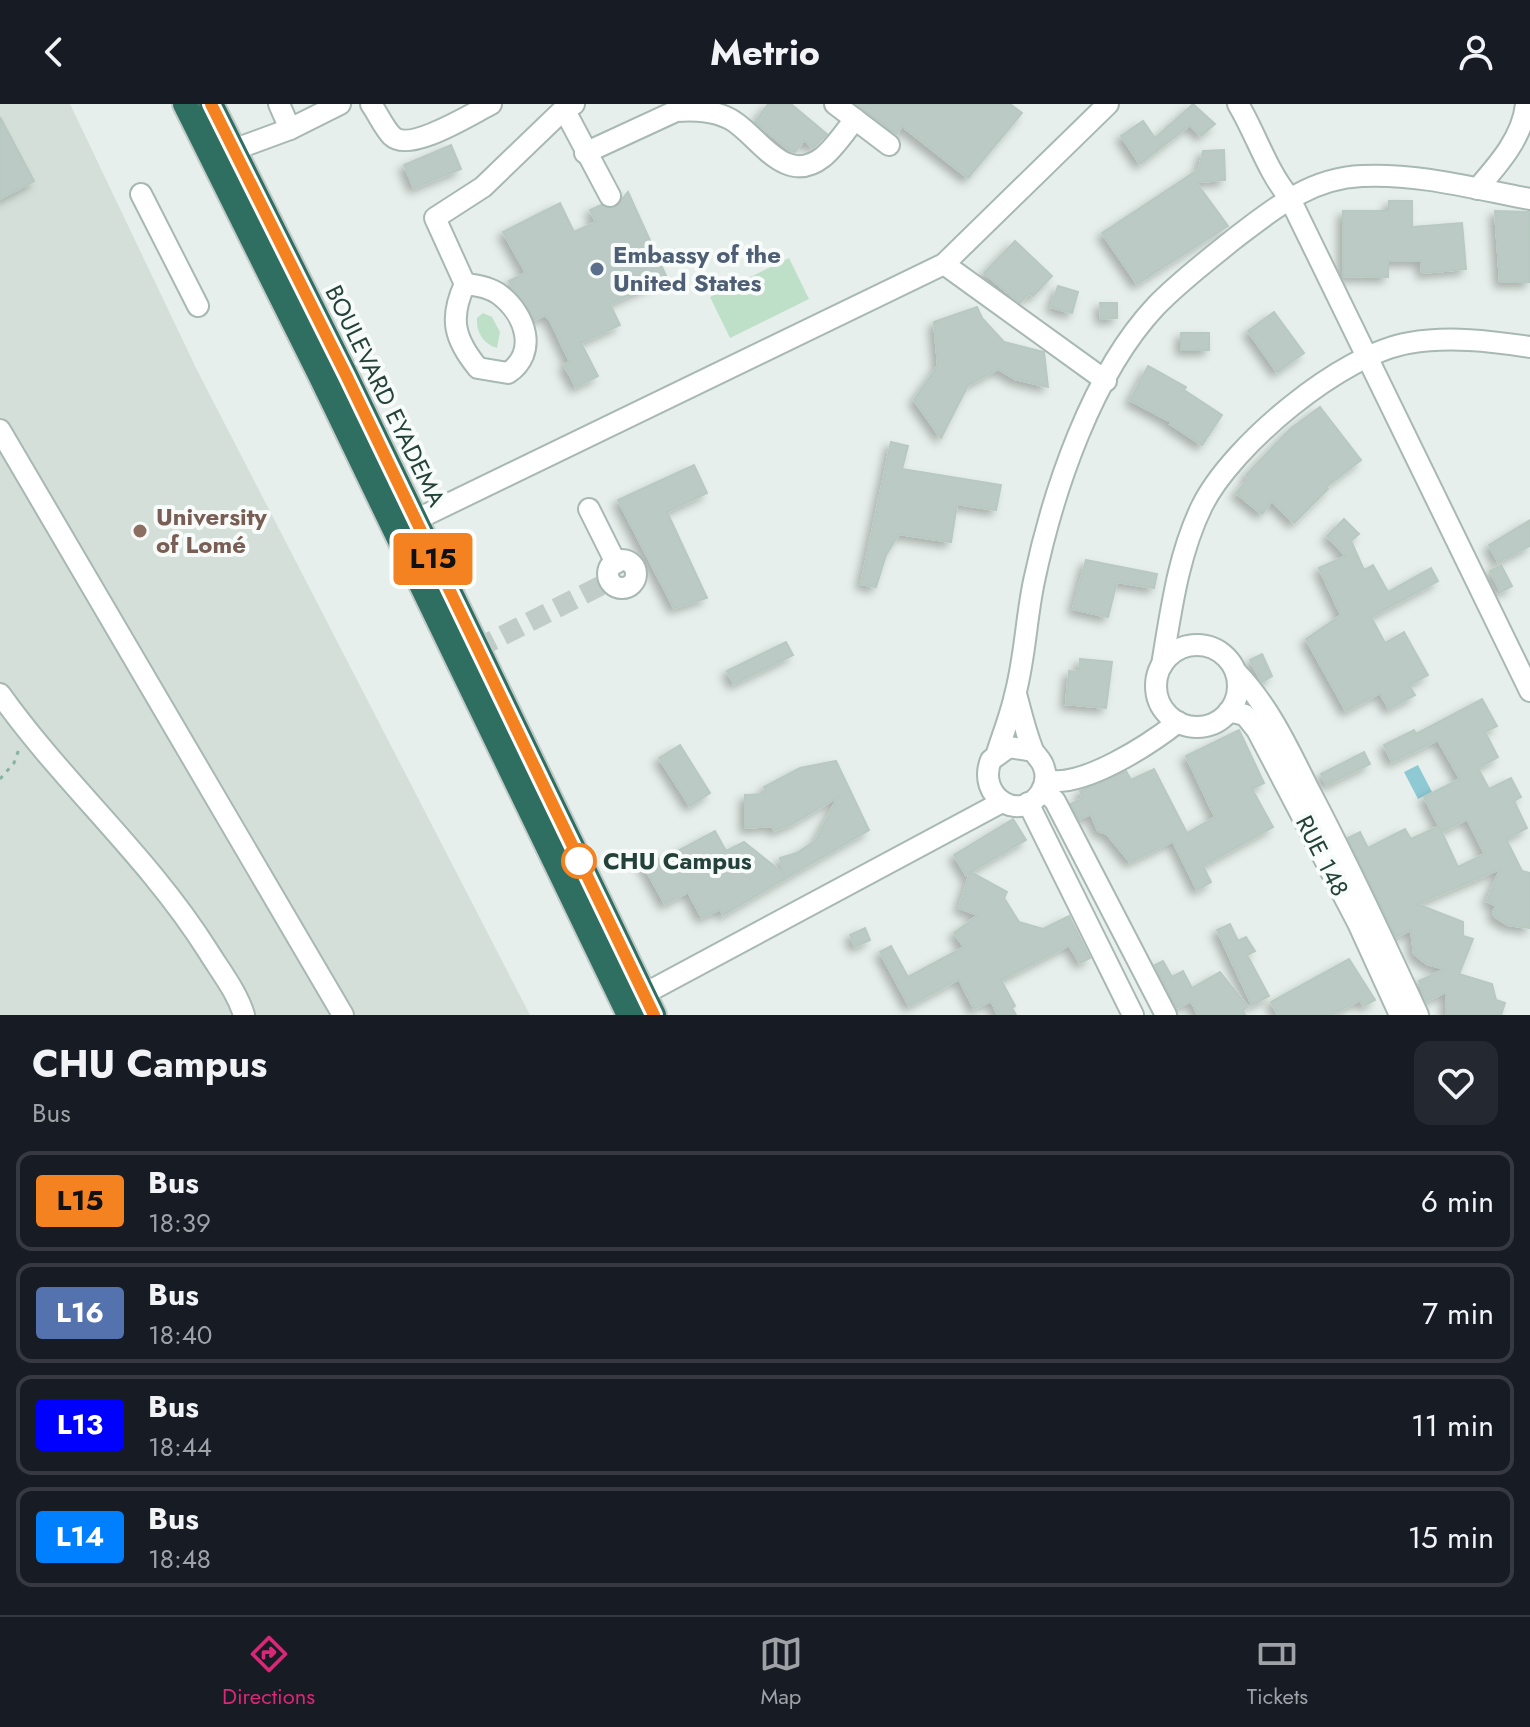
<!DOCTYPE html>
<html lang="en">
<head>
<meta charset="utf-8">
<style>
  :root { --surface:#171b24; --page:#242831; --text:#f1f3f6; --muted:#9ea1a6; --line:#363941; --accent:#db2777 }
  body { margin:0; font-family:Jost,sans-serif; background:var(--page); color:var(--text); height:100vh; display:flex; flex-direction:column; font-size:30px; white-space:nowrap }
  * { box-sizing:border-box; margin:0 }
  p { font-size:26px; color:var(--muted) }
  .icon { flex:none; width:44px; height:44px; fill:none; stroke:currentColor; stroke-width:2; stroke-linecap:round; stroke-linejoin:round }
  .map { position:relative; height:911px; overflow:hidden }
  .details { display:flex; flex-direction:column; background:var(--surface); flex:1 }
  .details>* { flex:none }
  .badge { padding:0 16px; border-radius:6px; font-size:28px; line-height:52px }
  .map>.badge { position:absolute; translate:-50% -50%; box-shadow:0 0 0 4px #fff }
  .round { display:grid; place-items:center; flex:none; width:84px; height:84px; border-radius:16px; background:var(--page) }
  .headline { display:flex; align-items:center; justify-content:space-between; height:136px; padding:0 32px }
  h1 { font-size:38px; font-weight:700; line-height:60px }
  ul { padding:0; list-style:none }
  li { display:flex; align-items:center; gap:24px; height:100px; margin:0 16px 12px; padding:0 16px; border:4px solid var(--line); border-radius:16px }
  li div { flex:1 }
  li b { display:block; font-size:30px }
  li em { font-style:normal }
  li .badge { min-width:88px; font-weight:700; text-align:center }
  header { display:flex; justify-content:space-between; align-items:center; height:104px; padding:0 32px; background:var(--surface); font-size:36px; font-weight:700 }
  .dock { display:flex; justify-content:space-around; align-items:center; height:112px; border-top:2px solid var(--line); background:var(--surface); font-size:22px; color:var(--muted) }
  .dock a { display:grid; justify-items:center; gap:4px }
  .dock .active { color:var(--accent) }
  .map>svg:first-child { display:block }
  .built { fill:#d4dfda }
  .green { fill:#bfe0c8 }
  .water { fill:#8ec9d4 }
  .building { fill:#bbcac4; stroke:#b8c9c2; stroke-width:2; filter:url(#shadow) }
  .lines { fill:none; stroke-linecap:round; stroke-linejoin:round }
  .minor-tunnel { stroke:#bfccc8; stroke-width:20; stroke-dasharray:20 10; stroke-linecap:butt }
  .minor-casing { stroke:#a8b8b2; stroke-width:24 }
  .highway-casing { stroke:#c2cac8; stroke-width:28 }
  .path { stroke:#86b3a5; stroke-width:3; stroke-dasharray:4 6; stroke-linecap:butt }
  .minor { stroke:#fff; stroke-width:20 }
  .highway { stroke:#2f6f62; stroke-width:24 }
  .line-casing { stroke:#fff; stroke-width:18 }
  .line { stroke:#f58220; stroke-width:12 }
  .service-dot { fill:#5c6f8a; stroke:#f7fbf9; stroke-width:3 }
  .education-dot { fill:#8d6e63; stroke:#f7fbf9; stroke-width:3 }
  .stop-dot { fill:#fff; stroke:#f58220; stroke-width:4 }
  .labels { text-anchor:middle; stroke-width:8; stroke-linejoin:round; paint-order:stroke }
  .service-label { font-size:24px; font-weight:bold; fill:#4e5e75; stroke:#f7fbf9; text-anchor:start }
  .street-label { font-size:24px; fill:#24423a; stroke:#f7fbf9 }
  .education-label { font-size:24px; font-weight:bold; fill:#785e54; stroke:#f7fbf9; text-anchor:start }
  .stop-label { font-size:24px; font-weight:bold; fill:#24423a; stroke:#f7fbf9; text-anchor:start }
</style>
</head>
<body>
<header><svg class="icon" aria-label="back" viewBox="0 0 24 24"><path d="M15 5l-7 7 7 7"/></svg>Metrio<svg class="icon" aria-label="person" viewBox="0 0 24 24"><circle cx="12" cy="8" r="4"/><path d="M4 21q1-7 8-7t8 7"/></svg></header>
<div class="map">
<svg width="1530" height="911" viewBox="0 0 1530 911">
  <defs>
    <filter id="shadow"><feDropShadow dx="-5" dy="5" stdDeviation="4" flood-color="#0004"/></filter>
  </defs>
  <rect width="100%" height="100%" fill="#e6efeb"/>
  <path class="built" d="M0 0H70L197 266 530 911H0Z"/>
  <g class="green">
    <path d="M789 154 809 195 730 234 710 193Z"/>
    <path d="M483 209 492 213 500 228 497 244C483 240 476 228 477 214Z"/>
  </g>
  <path class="water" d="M1418 661 1432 688 1418 695 1404 668Z"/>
  <g class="building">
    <path d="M768 0H791L827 30 813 44 804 36 795 48 789 46 755 18Z"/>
    <path d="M856 0H1010L1022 9 968 74 902 22 897 30Z"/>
    <path d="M1193 0 1215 20 1201 32 1190 21 1140 60 1121 32 1143 17 1155 34Z"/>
    <path d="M0 13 34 77 0 95Z"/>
    <path d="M451 41 461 65 414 84 404 61Z"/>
    <path d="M1224 46 1225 76 1196 78 1228 122 1137 180 1102 129 1199 65 1203 47Z"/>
    <path d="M628 88 667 174 610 200 620 221 581 239 598 272 576 283 564 261 570 258 550 216 545 211 534 216 514 186 509 177 526 169 503 128 560 99 574 128 596 118 590 106 601 101 615 104Z"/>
    <path d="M1389 97H1412V123L1462 119 1466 165 1422 169 1421 157H1388V173L1343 172V107H1389Z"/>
    <path d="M1495 107 1529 108 1530 178H1500Z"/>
    <path d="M1015 137 1052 172 1033 192 1030 189 1020 199 984 169Z"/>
    <path d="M1058 182 1078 188 1072 209 1051 203Z"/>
    <path d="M1100 199H1117V214L1101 215Z"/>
    <path d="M977 203 982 214 1004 238 1044 248 1048 283 1015 275 998 265 968 281 941 334 914 296 938 261 934 218Z"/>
    <path d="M1274 208 1304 249 1277 268 1248 227Z"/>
    <rect x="1181" y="229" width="28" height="17"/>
    <path d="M1148 262 1186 283 1184 286 1222 311 1202 341 1170 320 1171 318 1130 296Z"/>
    <path d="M1320 303 1361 356 1326 383 1328 385 1294 419 1272 397 1262 410 1236 389 1249 374 1246 371 1290 325Z"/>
    <path d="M891 338 908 342 902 365 1001 381 996 406 957 400 951 438 899 430 886 451 876 483 861 480Z"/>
    <path d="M694 361 707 389 667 408 707 494 674 504 618 396Z"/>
    <path d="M1344 415 1359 430 1351 437 1364 466 1373 461 1388 488 1431 464 1438 477 1371 513 1385 539 1404 528 1428 571 1409 581 1415 591 1389 605 1380 589 1346 607 1306 535 1341 511 1319 464 1346 452 1327 432Z"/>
    <path d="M1530 416V442L1498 458 1489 441Z"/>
    <path d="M1086 456 1157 470 1154 484 1117 478 1108 513 1073 505Z"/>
    <path d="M1501 461 1512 482 1501 488 1490 467Z"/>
    <path d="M786 538 793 551 734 580 727 567Z"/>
    <path d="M1262 550 1272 572 1262 578 1250 556Z"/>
    <path d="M1080 555 1112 558 1106 604 1066 600 1069 567 1079 568Z"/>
    <path d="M1482 595 1497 622 1485 628 1498 653 1478 664 1489 685 1511 674 1521 693 1514 697 1527 724 1506 735 1522 767 1530 769V824L1508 821 1495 813 1493 809 1496 802 1487 797 1500 765 1417 800 1463 818V832L1473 835 1459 870 1492 880 1496 896 1505 899 1501 911H1446V888L1426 897 1419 877 1445 865 1427 860 1414 850 1411 826 1396 833 1348 734 1360 728 1368 744 1405 725 1411 735 1439 722 1458 763 1485 750 1467 715 1442 728 1424 693 1460 675 1438 636 1392 658 1384 641 1414 626 1416 630Z"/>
    <path d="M1239 626 1264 679 1252 685 1273 723 1203 762 1211 778 1197 786 1173 737 1130 758 1107 730 1098 727 1091 710 1079 715 1071 700 1083 694 1080 687 1126 667 1131 676 1154 665 1187 729 1215 713 1186 652Z"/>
    <path d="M680 641 710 689 690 702 659 654Z"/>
    <path d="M1364 648 1370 660 1327 681 1321 670Z"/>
    <path d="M836 657 869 726 723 811 720 805 702 814 688 788 665 800 640 755 654 748 659 757 715 727 726 747 744 738 783 769 780 754 797 749 816 736 838 693 792 720 774 727 773 722 745 724V691L766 690 764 683 800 664Z"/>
    <path d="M1013 715 1026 736 971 768 1007 788 1004 794 1019 818 1043 825 1069 812 1090 854 1080 859 1069 841 1001 876 1015 902 1012 904 1016 911H998L991 897 974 905 959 875 909 902 880 848 891 842 908 873 964 843 954 829 978 811 959 804 970 769 966 771 954 751Z"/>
    <path d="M1230 820 1238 837 1246 833 1255 847 1247 851 1269 892 1252 901 1217 826Z"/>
    <path d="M865 824 870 836 855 843 850 831Z"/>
    <path d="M1349 855 1375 896 1364 902 1360 896 1331 911H1278L1271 898Z"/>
    <path d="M1163 857 1172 873 1183 867 1192 884 1220 868 1248 903 1243 906 1245 911H1198L1191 897 1177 904 1155 861Z"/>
  </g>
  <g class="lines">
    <path class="minor-tunnel" d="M476 545 610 477"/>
    <g class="minor-casing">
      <g id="minor">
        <path d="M279 0 290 25"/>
        <path d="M371 0C378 10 384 24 392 32 410 49 471 10 491 0"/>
        <path d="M835 0 889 41"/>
        <path d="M1238 0C1256 30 1267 67 1289 93L1530 587"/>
        <path d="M564 5 610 92"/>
        <path d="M585 49 676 7C695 6 713 6 730 15 757 29 784 84 823 53 835 43 845 28 855 15"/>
        <path d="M222 50 290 25 340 0"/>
        <path d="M1477 85C1498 61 1523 33 1526 0"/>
        <path d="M141 90 198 202"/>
        <path d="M944 160 1106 277"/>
        <path d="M465 180C477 181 490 183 500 191 526 211 538 249 508 269L478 264C454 235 449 214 465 180L435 114 483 83 564 5 574 0"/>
        <path d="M0 326 343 911"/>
        <path d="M589 405 616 459"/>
        <path d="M401 423 944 160 1108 0"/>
        <circle cx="622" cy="470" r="14"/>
        <circle cx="1197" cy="582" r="41"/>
        <path d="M1162 561C1171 507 1178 451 1202 402 1232 341 1342 250 1409 239 1449 232 1490 237 1530 243"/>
        <path d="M1236 568C1269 602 1288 644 1309 686 1348 760 1383 835 1418 911"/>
        <path d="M0 590C64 680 149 753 208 847 221 868 237 888 244 911"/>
        <path d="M1016 590C1021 608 1025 626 1032 644 1034 651 1042 655 1044 664 1047 672 1045 681 1041 688 1021 720 976 693 991 656L1009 643 1033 647"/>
        <path d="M1229 607 1245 611 1257 626 1358 819 1400 911"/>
        <path d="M997 649C1003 630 1011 610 1015 591 1025 554 1026 515 1034 477 1053 387 1092 270 1156 202 1179 178 1208 156 1234 135 1273 105 1310 74 1362 72 1417 69 1476 85 1530 95"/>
        <path d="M1046 676C1082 685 1150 640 1178 618"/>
        <path d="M1043 685 1055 697 1166 911"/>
        <path d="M1028 699 1133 911"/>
        <path d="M634 900 644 890 1002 698"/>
      </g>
    </g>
    <g class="highway-casing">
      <g id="highway">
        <path d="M185 0 320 271 629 911"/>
        <path d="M211 0 347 273 654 911"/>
      </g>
    </g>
    <path class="path" d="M0 675 14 659 19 645"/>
    <use href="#minor" class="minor"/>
    <use href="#highway" class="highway"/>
  </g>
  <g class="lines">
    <g class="line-casing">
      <path id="line" d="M211 0 347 273 654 911"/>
    </g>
    <use href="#line" class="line"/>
  </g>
  <circle class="service-dot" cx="597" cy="165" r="8"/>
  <circle class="education-dot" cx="140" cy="427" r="8"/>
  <circle class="stop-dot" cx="579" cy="757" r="16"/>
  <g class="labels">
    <g class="service-label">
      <text x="613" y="159">Embassy of the<tspan x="613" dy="28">United States</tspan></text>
    </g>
    <g class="street-label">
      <text transform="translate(385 292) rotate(64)" y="8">BOULEVARD EYADEMA</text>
      <text transform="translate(1322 752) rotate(63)" y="8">RUE 148</text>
    </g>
    <g class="education-label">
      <text x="156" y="421">University<tspan x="156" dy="28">of Lomé</tspan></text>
    </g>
    <g class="stop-label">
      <text x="603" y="765">CHU Campus</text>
    </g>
  </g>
</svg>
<b class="badge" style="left:433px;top:455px;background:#f58220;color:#111">L15</b>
</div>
<section class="details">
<div class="headline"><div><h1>CHU Campus</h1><p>Bus</p></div><a class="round"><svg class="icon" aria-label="heart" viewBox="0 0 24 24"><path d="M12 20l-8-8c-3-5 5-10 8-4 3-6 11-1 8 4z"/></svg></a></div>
<ul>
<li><span class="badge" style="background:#f58220;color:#111">L15</span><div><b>Bus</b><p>18:39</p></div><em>6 min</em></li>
<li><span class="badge" style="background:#5472ae;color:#fff">L16</span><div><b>Bus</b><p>18:40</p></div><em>7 min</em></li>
<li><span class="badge" style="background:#00f;color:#fff">L13</span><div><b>Bus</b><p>18:44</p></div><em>11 min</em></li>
<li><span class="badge" style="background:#007fff;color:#fff">L14</span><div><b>Bus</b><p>18:48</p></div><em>15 min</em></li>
</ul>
</section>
<nav class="dock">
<a class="active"><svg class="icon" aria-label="directions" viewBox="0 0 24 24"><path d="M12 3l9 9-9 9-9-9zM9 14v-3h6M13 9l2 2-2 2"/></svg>Directions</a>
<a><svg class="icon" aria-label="map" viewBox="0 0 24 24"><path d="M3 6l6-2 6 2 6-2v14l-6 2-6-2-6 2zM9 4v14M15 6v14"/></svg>Map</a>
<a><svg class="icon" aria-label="tickets" viewBox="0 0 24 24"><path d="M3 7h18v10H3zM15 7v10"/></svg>Tickets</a>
</nav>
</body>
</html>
